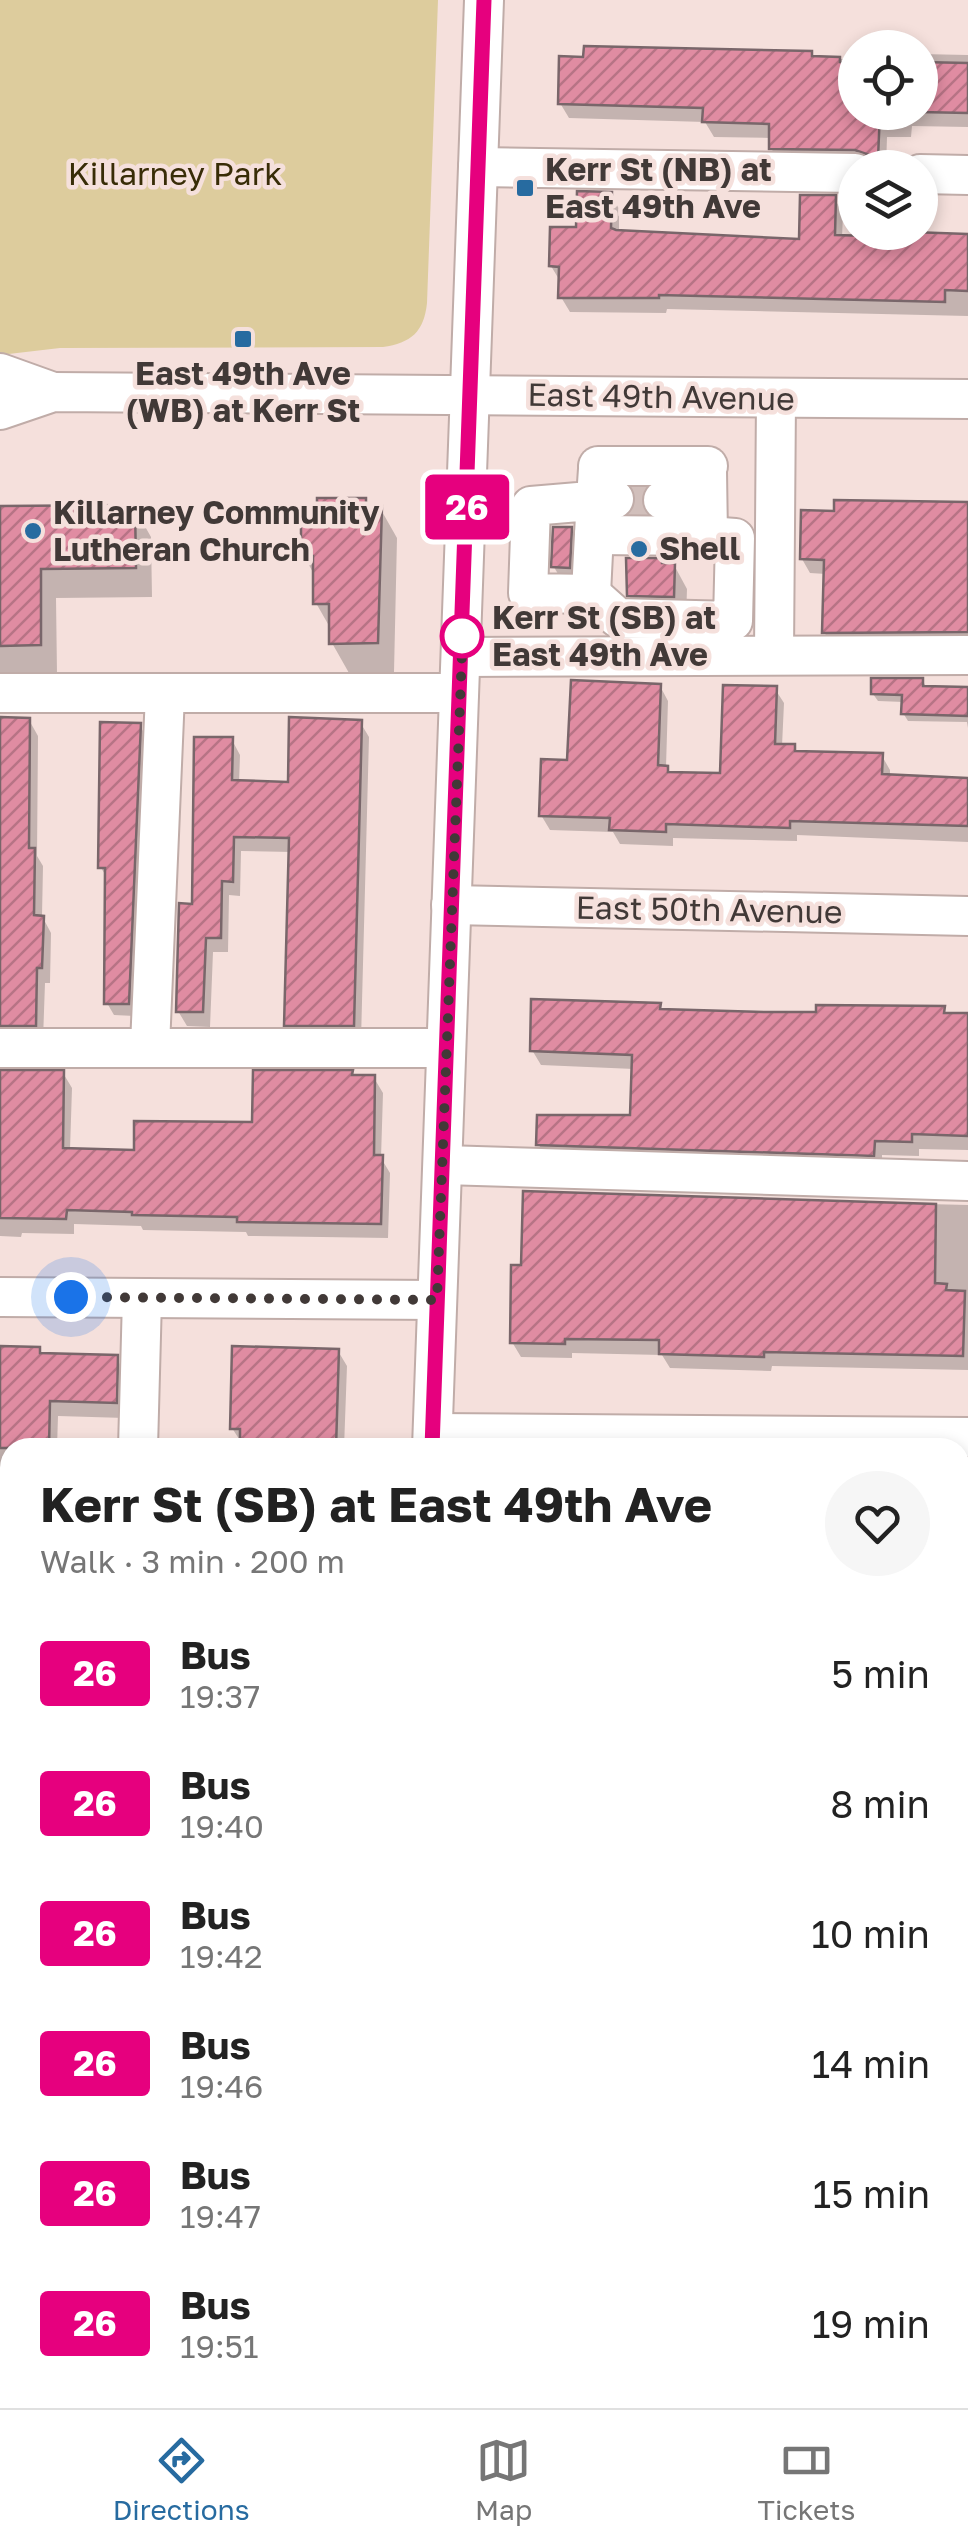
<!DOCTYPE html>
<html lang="en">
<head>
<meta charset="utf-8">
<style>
  :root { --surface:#fff; --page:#f6f6f6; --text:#222; --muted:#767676; --line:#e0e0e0; --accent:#276ba0 }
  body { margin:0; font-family:"Golos Text",sans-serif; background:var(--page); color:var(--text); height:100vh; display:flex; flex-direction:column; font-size:38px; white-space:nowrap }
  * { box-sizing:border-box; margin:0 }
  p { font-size:32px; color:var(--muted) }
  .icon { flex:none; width:55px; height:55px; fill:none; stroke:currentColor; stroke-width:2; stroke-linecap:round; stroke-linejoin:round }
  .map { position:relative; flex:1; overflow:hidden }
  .drawer { position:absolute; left:0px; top:1438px; width:970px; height:972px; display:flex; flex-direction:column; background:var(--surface); border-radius:30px 30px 0 0; box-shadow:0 5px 15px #0003 }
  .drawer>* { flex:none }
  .badge { padding:0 20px; border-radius:8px; font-size:35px; line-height:65px }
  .tools { position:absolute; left:838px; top:30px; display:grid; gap:20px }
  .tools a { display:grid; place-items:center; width:100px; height:100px; border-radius:50%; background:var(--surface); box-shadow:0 5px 15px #0003; font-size:50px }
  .you { position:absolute; width:50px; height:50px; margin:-25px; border:8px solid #fff; border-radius:50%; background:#1a73e8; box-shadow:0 0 0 15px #1a73e833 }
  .map>.badge { position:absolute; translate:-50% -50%; box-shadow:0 0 0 5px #fff }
  .round { display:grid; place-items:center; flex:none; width:105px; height:105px; border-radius:52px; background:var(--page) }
  .summary { display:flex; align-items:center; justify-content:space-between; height:170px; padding:0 40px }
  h1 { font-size:48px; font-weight:700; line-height:75px }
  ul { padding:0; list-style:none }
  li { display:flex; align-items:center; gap:30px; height:130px; padding:0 40px }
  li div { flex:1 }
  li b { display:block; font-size:38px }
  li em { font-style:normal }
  li .badge { min-width:110px; font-weight:700; text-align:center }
  .menu { display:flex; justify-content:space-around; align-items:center; height:140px; border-top:2px solid var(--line); background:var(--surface); font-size:28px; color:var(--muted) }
  .menu a { display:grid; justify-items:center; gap:5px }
  .menu .active { color:var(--accent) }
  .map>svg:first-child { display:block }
  .green { fill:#ddcc9d }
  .shadow { fill:#0003 }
  .building { fill:url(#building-hatch); stroke:#79666a; stroke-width:2.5 }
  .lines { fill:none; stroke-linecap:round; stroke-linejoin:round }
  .minor-tunnel { stroke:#d1bfbb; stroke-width:38; stroke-dasharray:38 19; stroke-linecap:butt }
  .minor-casing { stroke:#c0aca8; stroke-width:42 }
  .minor { stroke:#fff; stroke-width:38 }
  .line-casing { stroke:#fff; stroke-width:22 }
  .line { stroke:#e6007e; stroke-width:15 }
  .walk { stroke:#413937; stroke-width:10; stroke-dasharray:0 18 }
  .poi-dot { fill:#276ba0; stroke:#f5e0dc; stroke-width:4 }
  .stop-dot { fill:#fff; stroke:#e6007e; stroke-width:5 }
  .labels { text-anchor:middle; stroke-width:9; stroke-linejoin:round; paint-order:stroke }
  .poi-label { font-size:32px; font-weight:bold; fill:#413937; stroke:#f5e0dc; text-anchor:start }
  .park-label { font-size:32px; fill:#382c07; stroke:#f5e0dc }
  .street-label { font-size:32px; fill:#413937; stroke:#f5e0dc }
  .stop-label { font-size:32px; font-weight:bold; fill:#413937; stroke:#f5e0dc; text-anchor:start }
</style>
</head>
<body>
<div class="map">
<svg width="968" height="2408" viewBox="0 0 968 2408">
  <defs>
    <pattern id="building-hatch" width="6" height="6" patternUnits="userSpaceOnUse" patternTransform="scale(2.5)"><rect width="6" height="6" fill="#e08ca2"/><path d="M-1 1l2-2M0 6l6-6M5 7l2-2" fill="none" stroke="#b77385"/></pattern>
  </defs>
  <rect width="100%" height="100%" fill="#f5e0dc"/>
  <path class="green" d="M0 0H438L427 303C424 332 411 343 383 347L60 348 0 355Z"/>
  <g class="shadow">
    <path d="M920 54 968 55V127L912 126 911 137H887L886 168 780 164 771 148 772 138 714 137 705 122 569 118 560 103 813 59H855V112H920Z"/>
    <path d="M611 194 619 209V232L801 241 834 198 843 213 842 238 914 240 968 236V316L667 309 666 313 570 312 561 297 560 281 551 266Z"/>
    <path d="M637 491H642L646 498 643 510 646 519H638L634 513 639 498Z"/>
    <path d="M364 501 368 508H380L397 538 394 672 349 673 332 643V631L316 603 315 576 304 556Z"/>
    <path d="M968 504V648L833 647 824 632 826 574 810 573 802 559 836 514Z"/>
    <path d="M134 507 151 537 152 597 56 598 57 674 0 675V509Z"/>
    <path d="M570 530 574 537 572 575 558 574 554 567Z"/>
    <path d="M663 565H674L687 589 686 619 641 617 628 594Z"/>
    <path d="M922 680 927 688 968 689V728L967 722 908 721 903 713 904 702 878 701 873 694Z"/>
    <path d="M660 686 668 701 666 767 670 774 723 776 775 689 784 703 782 746 793 747 797 753 882 756 890 770V777L968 781V842L797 835V841L673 838V846L620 844 613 832 550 830 541 815 570 763Z"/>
    <path d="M0 720H29L38 736 37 856 43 866 42 916 51 933 50 983H45L43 1040 0 1043Z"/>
    <path d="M360 722 369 737 361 1040H295L286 1025 292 852 241 851 240 896 229 895 228 952H213L210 1027 187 1026 178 1011 194 906 232 740 240 755 239 783 290 785Z"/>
    <path d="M140 726 147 738 135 1016 114 1015 107 1003 108 879 101 868Z"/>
    <path d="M659 1005 663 1011 764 1014 943 1009 947 1015 968 1016V1150L919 1149V1156L882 1155V1170L547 1160 539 1145 632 1118 634 1069 541 1065 532 1050Z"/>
    <path d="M0 1073H63L72 1088 70 1150 136 1152 254 1125 351 1073 354 1077 374 1078 383 1093 381 1158 390 1173 388 1238 248 1236 246 1232 143 1230 141 1226 74 1224V1234L22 1233 21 1237 0 1236Z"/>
    <path d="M525 1194 968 1205V1370L772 1366 771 1371 670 1368 662 1355 572 1353V1358L521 1357 512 1342 523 1267Z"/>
    <path d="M0 1348 39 1349 42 1356 116 1358 126 1374 125 1418 58 1416 57 1448H10V2094H0Z"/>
    <path d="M338 1351 347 1366 344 1448H239V1439L232 1428Z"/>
    <path d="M960 1521 968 1525V1687L960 1689Z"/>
    <rect x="960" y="1720" width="8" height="156"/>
    <rect x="960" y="2045" width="8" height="100"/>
    <path d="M0 2228H10V2400H34V2408H0Z"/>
    <path d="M960 2239 968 2241V2393H960Z"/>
    <rect x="131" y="2400" width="44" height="8"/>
    <path d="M230 2400H308V2408H229Z"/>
    <path d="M504 2400H615V2408H508Z"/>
  </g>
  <g class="building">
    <path d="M584 46 812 51V56L840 57V62L855 63V112H880L878 158 855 150 769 149V124L702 122 703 108 558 104 559 56 583 57Z"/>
    <path d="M920 62 968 63V113L920 112Z"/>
    <path d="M577 191 612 192 611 228 616 230 799 239 800 195H836L835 235 912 237V232L968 234V291L945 290V302L659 295V298H558L559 267 549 266 550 227H576Z"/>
    <path d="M317 498H366V506H382L378 643 329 644V604H313V556H301V506H317Z"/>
    <path d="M834 500 968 502V632L822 633 824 560 800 559 801 510 834 511Z"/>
    <path d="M135 505 136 568 41 569V645L0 646V506Z"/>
    <path d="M553 527H572L570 568 551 567Z"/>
    <path d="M626 558H662V563H675L674 597 627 596Z"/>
    <path d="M871 678H923V686L968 687V716L901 714 902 695 871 694Z"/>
    <path d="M571 680 661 684 658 765 668 766V772L720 773 723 685 777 686 775 744H795V751L883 753 882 774 968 778V826L790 821V828L666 824V832L609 830 610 818 539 816 541 759 567 760Z"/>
    <path d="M0 717 30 718 29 848H35L34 915 44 916 42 968H37L36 1026H0Z"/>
    <path d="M289 717 362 720 354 1026H284L289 838 234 837 233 882 222 881 221 938H206L203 1012H176L179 903 192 904 194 737H233L232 780 288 782Z"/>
    <path d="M100 722 141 723 129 1004H104L105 868H98Z"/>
    <path d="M531 999 661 1003 660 1009 764 1012H816V1005L945 1006 944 1013H968V1136L912 1134V1142L875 1141 874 1156 536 1145 537 1115H630L632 1055 530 1051Z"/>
    <path d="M0 1070H64L63 1148 134 1150V1121L252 1122 253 1070H353L352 1075H375L374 1155H383L381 1224 237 1222V1217L132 1215V1212L67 1210 66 1219 0 1218Z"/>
    <path d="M523 1191 936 1204 935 1283 947 1284 946 1290 965 1291 963 1356 764 1352V1357L659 1354V1340L565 1339V1344L510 1343 511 1265H521Z"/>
    <path d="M0 1346 40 1347V1353L118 1355 117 1403 50 1401 49 1448H0Z"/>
    <path d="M232 1346 339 1349 336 1448H240V1429H230Z"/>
  </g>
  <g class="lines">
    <path class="minor-tunnel" d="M614 499 663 500"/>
    <g class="minor-casing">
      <g id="minor">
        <path d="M478 167 855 173"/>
        <path d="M920 174 968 175"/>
        <path d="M0 373 53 392"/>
        <path d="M0 410 53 392 968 399"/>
        <path d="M598 466H708"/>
        <path d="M598 469C595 511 593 552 591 594L528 593 531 506 614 499"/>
        <path d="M663 500H707"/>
        <path d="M594 535 708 536 707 471"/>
        <path d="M591 594 618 618 733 621 735 538 708 536"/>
        <path d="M774 654 776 399"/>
        <path d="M462 657 968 655"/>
        <path d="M0 693H459"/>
        <path d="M451 905 968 916"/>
        <path d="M150 1046 165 694"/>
        <path d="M0 1048H446"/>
        <path d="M444 1165 968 1181"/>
        <path d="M0 1297 437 1300"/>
        <path d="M433 1433 968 1437"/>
        <path d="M138 1448 142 1298"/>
        <path d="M432 1448 484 0"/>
        <path d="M960 1695 968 1696"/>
        <path d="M960 1954H968"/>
        <path d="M0 2139H10"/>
        <path d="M960 2216H968"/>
        <path d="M106 2408 107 2400"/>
        <path d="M399 2408 400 2400"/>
        <path d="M671 2408V2400"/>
      </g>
    </g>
    <use href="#minor" class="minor"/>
  </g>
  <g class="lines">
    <g class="line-casing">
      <path id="line" d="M432 1448 484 0"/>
    </g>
    <use href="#line" class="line"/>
    <path class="walk" d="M71 1297 437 1300 463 626 462 636"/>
  </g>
  <g class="poi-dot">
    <rect x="515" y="178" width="20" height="20" rx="5"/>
    <rect x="233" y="329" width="20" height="20" rx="5"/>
    <circle cx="33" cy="531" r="10"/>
    <circle cx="639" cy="549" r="10"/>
  </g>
  <circle class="stop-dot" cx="462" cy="636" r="20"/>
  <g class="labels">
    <g class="poi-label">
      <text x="545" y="181">Kerr St (NB) at<tspan x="545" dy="37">East 49th Ave</tspan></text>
      <text x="243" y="385" text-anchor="middle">East 49th Ave<tspan x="243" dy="37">(WB) at Kerr St</tspan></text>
      <text x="53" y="524">Killarney Community<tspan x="53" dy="37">Lutheran Church</tspan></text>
      <text x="659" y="560">Shell</text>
    </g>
    <g class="park-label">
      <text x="175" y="185">Killarney Park</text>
    </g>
    <g class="street-label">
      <text transform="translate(661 397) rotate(1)" y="11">East 49th Avenue</text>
      <text transform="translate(709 910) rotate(1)" y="11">East 50th Avenue</text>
    </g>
    <g class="stop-label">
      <text x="492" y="629">Kerr St (SB) at<tspan x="492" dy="37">East 49th Ave</tspan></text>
    </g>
  </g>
</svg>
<div class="tools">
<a><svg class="icon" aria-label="locate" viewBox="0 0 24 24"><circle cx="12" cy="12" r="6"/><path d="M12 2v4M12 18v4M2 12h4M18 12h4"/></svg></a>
<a><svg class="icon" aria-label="layers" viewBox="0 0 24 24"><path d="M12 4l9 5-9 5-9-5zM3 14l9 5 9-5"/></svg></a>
</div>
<div class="you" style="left:71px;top:1297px"></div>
<b class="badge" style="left:467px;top:507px;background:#e6007e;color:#fff">26</b>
<section class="drawer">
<div class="summary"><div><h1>Kerr St (SB) at East 49th Ave</h1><p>Walk · 3 min · 200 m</p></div><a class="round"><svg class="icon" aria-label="heart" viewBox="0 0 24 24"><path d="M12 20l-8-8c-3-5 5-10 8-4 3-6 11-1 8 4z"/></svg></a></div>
<ul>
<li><span class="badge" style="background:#e6007e;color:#fff">26</span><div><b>Bus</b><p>19:37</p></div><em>5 min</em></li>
<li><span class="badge" style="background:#e6007e;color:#fff">26</span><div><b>Bus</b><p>19:40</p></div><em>8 min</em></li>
<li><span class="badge" style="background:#e6007e;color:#fff">26</span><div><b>Bus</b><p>19:42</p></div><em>10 min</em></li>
<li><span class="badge" style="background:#e6007e;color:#fff">26</span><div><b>Bus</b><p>19:46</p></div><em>14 min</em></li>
<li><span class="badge" style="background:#e6007e;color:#fff">26</span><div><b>Bus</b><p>19:47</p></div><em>15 min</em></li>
<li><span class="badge" style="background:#e6007e;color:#fff">26</span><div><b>Bus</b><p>19:51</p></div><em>19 min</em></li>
</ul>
</section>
</div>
<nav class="menu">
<a class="active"><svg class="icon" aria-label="directions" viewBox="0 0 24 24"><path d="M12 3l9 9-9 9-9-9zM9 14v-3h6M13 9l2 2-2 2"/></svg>Directions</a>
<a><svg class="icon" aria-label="map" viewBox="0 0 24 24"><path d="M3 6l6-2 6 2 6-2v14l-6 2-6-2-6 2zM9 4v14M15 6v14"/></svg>Map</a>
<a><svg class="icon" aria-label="tickets" viewBox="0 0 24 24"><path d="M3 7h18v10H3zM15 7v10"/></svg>Tickets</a>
</nav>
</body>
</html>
